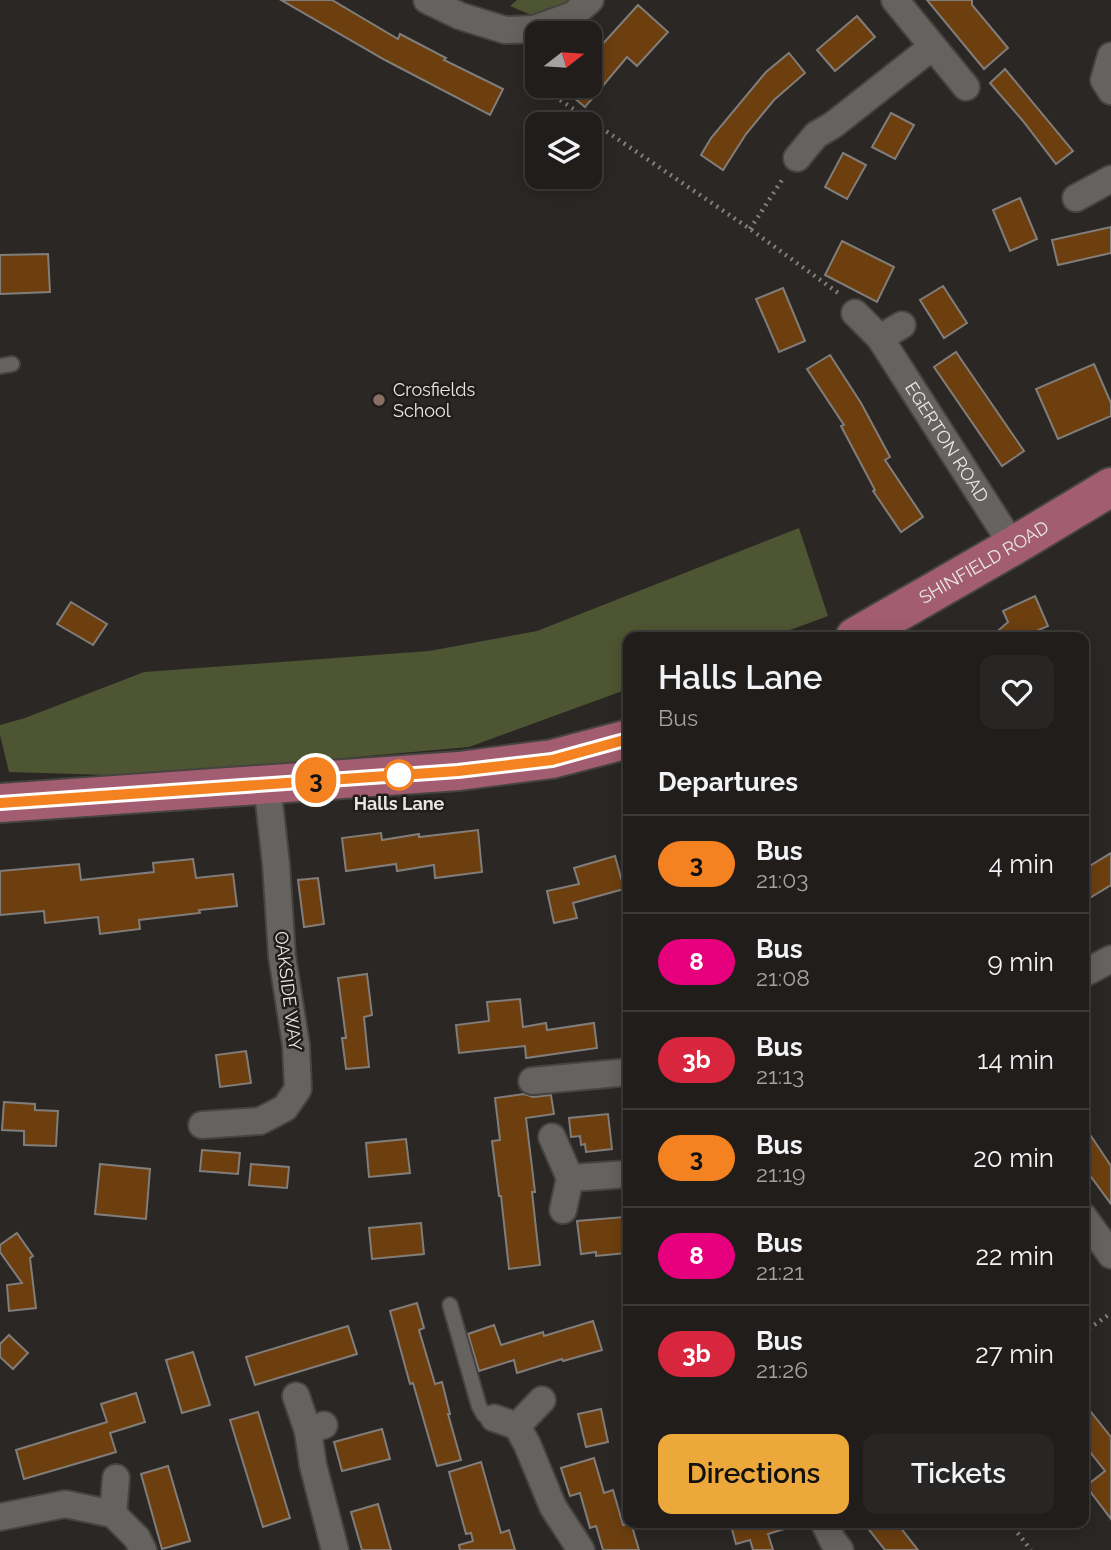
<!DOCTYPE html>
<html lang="en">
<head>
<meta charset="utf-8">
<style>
  :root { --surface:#201d1b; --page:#282624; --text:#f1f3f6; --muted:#a2a2a3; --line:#3d3b3a; --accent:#eda83c }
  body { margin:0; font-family:Raleway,sans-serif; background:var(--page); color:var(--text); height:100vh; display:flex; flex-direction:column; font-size:26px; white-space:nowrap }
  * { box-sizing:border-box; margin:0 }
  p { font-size:23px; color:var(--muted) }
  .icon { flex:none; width:38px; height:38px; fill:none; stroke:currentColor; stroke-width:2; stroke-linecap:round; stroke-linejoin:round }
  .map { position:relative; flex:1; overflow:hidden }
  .side { position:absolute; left:623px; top:632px; width:466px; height:896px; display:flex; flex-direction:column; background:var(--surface); border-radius:14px; box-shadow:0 4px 18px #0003,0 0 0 2px var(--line) }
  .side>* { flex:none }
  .badge { padding:0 14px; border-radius:23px; font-size:24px; line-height:46px }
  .needle { width:46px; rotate:73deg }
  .buttons { position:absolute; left:525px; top:21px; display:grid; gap:14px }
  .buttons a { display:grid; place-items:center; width:77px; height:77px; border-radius:14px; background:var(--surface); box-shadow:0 4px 18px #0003,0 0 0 2px var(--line); font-size:35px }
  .map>.badge { position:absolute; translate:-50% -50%; box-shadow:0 0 0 4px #fff }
  h2 { padding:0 35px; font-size:26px; line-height:63px }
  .round { display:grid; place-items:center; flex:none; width:74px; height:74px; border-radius:14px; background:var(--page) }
  .summary { display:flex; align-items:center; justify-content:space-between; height:119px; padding:0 35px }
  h1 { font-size:33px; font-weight:600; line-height:52px }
  .primary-button { display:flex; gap:14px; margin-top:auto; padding:14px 35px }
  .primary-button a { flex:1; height:80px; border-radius:14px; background:var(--accent); color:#111; font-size:28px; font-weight:600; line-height:80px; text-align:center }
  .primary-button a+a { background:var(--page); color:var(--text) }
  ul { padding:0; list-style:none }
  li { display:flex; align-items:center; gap:21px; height:98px; padding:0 35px; border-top:2px solid var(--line) }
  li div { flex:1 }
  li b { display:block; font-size:26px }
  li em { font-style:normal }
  li .badge { min-width:77px; font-weight:700; text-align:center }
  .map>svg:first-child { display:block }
  .green { fill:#4e5532 }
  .building { fill:#6d3f0f; stroke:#817d7a; stroke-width:2 }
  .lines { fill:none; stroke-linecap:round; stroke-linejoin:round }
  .lane-casing { stroke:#464441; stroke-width:18 }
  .street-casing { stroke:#464441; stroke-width:30 }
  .primary-casing { stroke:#464441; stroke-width:42 }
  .path { stroke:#827f7d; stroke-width:4.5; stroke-dasharray:2 5; stroke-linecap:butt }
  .lane { stroke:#66625f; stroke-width:14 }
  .street { stroke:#66625f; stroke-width:26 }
  .primary { stroke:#a25d72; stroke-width:38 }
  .line-casing { stroke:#fff; stroke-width:16 }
  .line { stroke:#f58220; stroke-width:10 }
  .education-dot { fill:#8d6e63; stroke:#211d1b; stroke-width:2.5 }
  .stop-dot { fill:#fff; stroke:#f58220; stroke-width:3.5 }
  .labels { text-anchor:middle; stroke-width:5; stroke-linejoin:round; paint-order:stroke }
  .poi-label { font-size:18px; fill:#e9e7e5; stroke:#211d1b; text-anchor:start }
  .street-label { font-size:18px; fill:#e9e7e5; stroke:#211d1b }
  .stop-label { font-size:18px; font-weight:bold; fill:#e9e7e5; stroke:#211d1b }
</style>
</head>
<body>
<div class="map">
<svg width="1111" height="1550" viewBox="0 0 1111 1550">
  <rect width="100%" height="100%" fill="#2a2724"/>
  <g class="green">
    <path d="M517 0H575L536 17 510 6Z"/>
    <path d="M799 528 828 616 771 637H628V689L469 747 141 776 9 772 0 735V725L25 718 144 672 429 651 537 631Z"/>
  </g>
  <g class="building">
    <path d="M281 0H332L398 39 400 34 446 58 444 60 503 89 490 115 385 60Z"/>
    <path d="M927 0H972V5L1008 48 984 69Z"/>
    <path d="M638 5 668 32 637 66 627 57 585 107 560 86H590V58Z"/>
    <path d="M857 16 875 37 835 71 817 50Z"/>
    <path d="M789 53 805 73 774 100 746 134 723 170 701 155 711 138 766 72Z"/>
    <path d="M1005 69 1073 151 1056 164 1023 121 990 83Z"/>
    <path d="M891 113 914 125 895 159 872 147Z"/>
    <path d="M843 153 866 165 847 199 825 187Z"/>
    <path d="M1020 198 1037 239 1010 251 993 210Z"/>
    <path d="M1111 227V253L1058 265 1052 240Z"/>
    <path d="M842 241 894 267 877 302 825 275Z"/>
    <path d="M48 254 50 292 0 294V255Z"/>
    <path d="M943 286 967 323 944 338 920 300Z"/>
    <path d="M783 288 805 341 779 352 756 299Z"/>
    <path d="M956 352 1024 451 1002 466 934 367Z"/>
    <path d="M830 355 861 403 890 457 885 460 923 517 901 532 873 491 875 490 841 426 844 425 807 369Z"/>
    <path d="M1094 364 1111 403V416L1058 439 1036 389Z"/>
    <path d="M1035 596 1048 626 1023 637H991L1008 622 1003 611Z"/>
    <path d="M71 602 107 624 93 645 57 624Z"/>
    <path d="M478 830 482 872 435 878 434 865 397 871 396 864 346 871 342 838 381 833 382 840 419 834V837Z"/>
    <path d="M1111 853V885L1083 902V870Z"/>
    <path d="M615 856 624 889 573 903 577 918 554 923 547 891 579 884 574 868Z"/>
    <path d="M193 859 196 878 233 874 237 906 199 910 200 913 139 920 140 929 100 934 98 917 45 923 44 911 0 915V871L79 864 81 880 154 872 153 863Z"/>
    <path d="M318 878 324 924 304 927 298 880Z"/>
    <path d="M367 974 372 1015 364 1017 369 1067 346 1069 342 1038H346L338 978Z"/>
    <path d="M520 999 523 1027 546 1023 547 1030 594 1023 597 1048 526 1058 525 1046 459 1053 456 1025 489 1021 487 1002Z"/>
    <path d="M246 1051 251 1083 220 1087 216 1055Z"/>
    <path d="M524 1094 533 1097 551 1095 554 1114 526 1118 535 1192H532L540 1265 509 1269 501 1196H499L492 1141 500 1140 495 1098Z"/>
    <path d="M4 1102 35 1104V1110L58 1111 56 1146 24 1145V1131L2 1130Z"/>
    <path d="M608 1114 612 1149 586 1152 585 1144 581 1145 580 1136 571 1137 569 1118Z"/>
    <path d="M1083 1124 1111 1166V1204L1083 1166Z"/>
    <path d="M406 1139 410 1173 369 1177 366 1143Z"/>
    <path d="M202 1150 240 1153 238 1174 200 1171Z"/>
    <path d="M100 1164 150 1169 146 1219 95 1214Z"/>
    <path d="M251 1164 289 1167 287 1188 249 1185Z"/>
    <path d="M624 1217 626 1253 596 1256V1252L581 1254 577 1221Z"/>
    <path d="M421 1223 424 1254 372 1259 369 1228Z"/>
    <path d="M17 1233 33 1256 30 1258 36 1308 9 1311 7 1285 22 1283 0 1252V1245Z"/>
    <path d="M417 1303 424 1328 419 1330 435 1384 442 1382 450 1414H448L461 1460 437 1466 413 1383 410 1384 390 1311Z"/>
    <path d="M593 1321 602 1350 563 1361 562 1359 517 1373 514 1360 479 1371 468 1334 494 1325 501 1345 543 1332 544 1336Z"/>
    <path d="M348 1326 357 1354 255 1385 246 1357Z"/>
    <path d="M9 1335 28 1353 13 1369 0 1357V1344Z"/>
    <path d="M193 1352 210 1405 182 1413 166 1360Z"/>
    <path d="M136 1393 145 1422 110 1433 116 1452 24 1479 16 1450 107 1422 101 1404Z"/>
    <path d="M1083 1402 1111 1437V1519L1086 1486 1105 1471 1083 1443Z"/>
    <path d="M601 1409 608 1442 586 1447 578 1414Z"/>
    <path d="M258 1412 290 1518 263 1527 230 1420Z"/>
    <path d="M382 1429 390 1459 342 1471 334 1442Z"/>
    <path d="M594 1458 604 1493 613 1490 623 1525 631 1523 639 1550H603L596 1526 590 1528 580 1493 570 1496 561 1468Z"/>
    <path d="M481 1462 501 1533 509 1530 515 1550H460L459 1545 473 1541 471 1533 466 1534 449 1472Z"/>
    <path d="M168 1466 190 1541 162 1549 141 1474Z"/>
    <path d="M378 1504 391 1550H362L351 1512Z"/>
    <path d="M730 1522H791V1527L768 1534 773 1550H753L750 1540 736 1544Z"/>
    <path d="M863 1522H896L918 1550H885Z"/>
  </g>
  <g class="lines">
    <g class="lane-casing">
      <g id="lane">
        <path d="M0 366 12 364"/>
        <path d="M450 1305 479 1406 484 1415 494 1418"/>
      </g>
    </g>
    <g class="street-casing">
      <g id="street">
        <path d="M427 0 460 16 505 30 534 29 573 15 590 0"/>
        <path d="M895 0 966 87"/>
        <path d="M1111 56 1104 80 1111 91"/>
        <path d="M797 158 816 135 833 125 932 47"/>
        <path d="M1076 198 1111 179"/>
        <path id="s1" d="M855 313 880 338 1013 546"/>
        <path d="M880 338 902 325"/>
        <path d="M1083 974 1111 959"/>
        <path d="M532 1081 628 1072"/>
        <path d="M202 1125 260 1121 285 1108 298 1089 296 1045 282 956 276 864 267 784"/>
        <path d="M552 1137 570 1178"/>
        <path d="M563 1210 570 1178 628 1174"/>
        <path d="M1083 1216 1111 1255"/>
        <path d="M296 1396 308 1431"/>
        <path d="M494 1418 517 1426 527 1444 553 1507 581 1550"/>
        <path d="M324 1425 308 1431 313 1465 335 1550"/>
        <path d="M517 1426 542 1400"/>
        <path d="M113 1514 116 1478"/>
        <path d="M0 1517 65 1504 113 1514 137 1538 143 1550"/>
        <path d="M824 1522 833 1541 840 1550"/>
      </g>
    </g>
    <g class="primary-casing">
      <g id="primary">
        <path id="s2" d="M855 637 1013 546 1111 487"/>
        <path d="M0 803 459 771 552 759 628 739"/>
      </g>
    </g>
    <g class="path">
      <path d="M546 86 547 91 750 229 841 295"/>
      <path d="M750 229 784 177"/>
      <path d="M1083 1333 1111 1313"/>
      <path d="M1009 1522 1031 1550"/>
    </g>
    <use href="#lane" class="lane"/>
    <use href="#street" class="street"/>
    <use href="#primary" class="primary"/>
  </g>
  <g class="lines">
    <g class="line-casing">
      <path id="line" d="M0 803 458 771 552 760 628 739"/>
    </g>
    <use href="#line" class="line"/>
  </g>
  <circle class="education-dot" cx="379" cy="400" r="7"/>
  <circle class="stop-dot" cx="399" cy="775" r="14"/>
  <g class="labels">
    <g class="poi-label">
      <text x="393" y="396">Crosfields<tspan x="393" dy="21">School</tspan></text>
    </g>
    <g class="street-label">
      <text dy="6" stroke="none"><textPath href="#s1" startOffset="159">EGERTON ROAD</textPath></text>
      <text dy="6" stroke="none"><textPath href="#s2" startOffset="149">SHINFIELD ROAD</textPath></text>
      <text transform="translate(288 991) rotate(83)" y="6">OAKSIDE WAY</text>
    </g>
    <g class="stop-label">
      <text x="399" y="810">Halls Lane</text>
    </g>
  </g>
</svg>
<div class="buttons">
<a><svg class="needle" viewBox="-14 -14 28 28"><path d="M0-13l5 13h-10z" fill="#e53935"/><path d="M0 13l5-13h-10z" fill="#a2a2a3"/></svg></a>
<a><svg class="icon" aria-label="layers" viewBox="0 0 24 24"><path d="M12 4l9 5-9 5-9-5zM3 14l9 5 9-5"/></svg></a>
</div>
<b class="badge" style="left:316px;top:780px;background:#f58220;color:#111">3</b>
<section class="side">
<div class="summary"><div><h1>Halls Lane</h1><p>Bus</p></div><a class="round"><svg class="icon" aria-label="heart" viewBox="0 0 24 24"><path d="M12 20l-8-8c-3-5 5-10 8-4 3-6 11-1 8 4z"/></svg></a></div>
<h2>Departures</h2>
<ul>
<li><span class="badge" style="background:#f58220;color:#111">3</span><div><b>Bus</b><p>21:03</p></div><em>4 min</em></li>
<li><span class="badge" style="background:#e6007e;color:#fff">8</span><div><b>Bus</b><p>21:08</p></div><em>9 min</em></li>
<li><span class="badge" style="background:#d7263d;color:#fff">3b</span><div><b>Bus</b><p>21:13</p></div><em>14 min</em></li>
<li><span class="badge" style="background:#f58220;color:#111">3</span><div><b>Bus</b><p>21:19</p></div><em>20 min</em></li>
<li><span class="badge" style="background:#e6007e;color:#fff">8</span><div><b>Bus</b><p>21:21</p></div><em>22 min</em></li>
<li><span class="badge" style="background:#d7263d;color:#fff">3b</span><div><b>Bus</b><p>21:26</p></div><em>27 min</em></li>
</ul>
<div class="primary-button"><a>Directions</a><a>Tickets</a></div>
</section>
</div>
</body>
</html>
